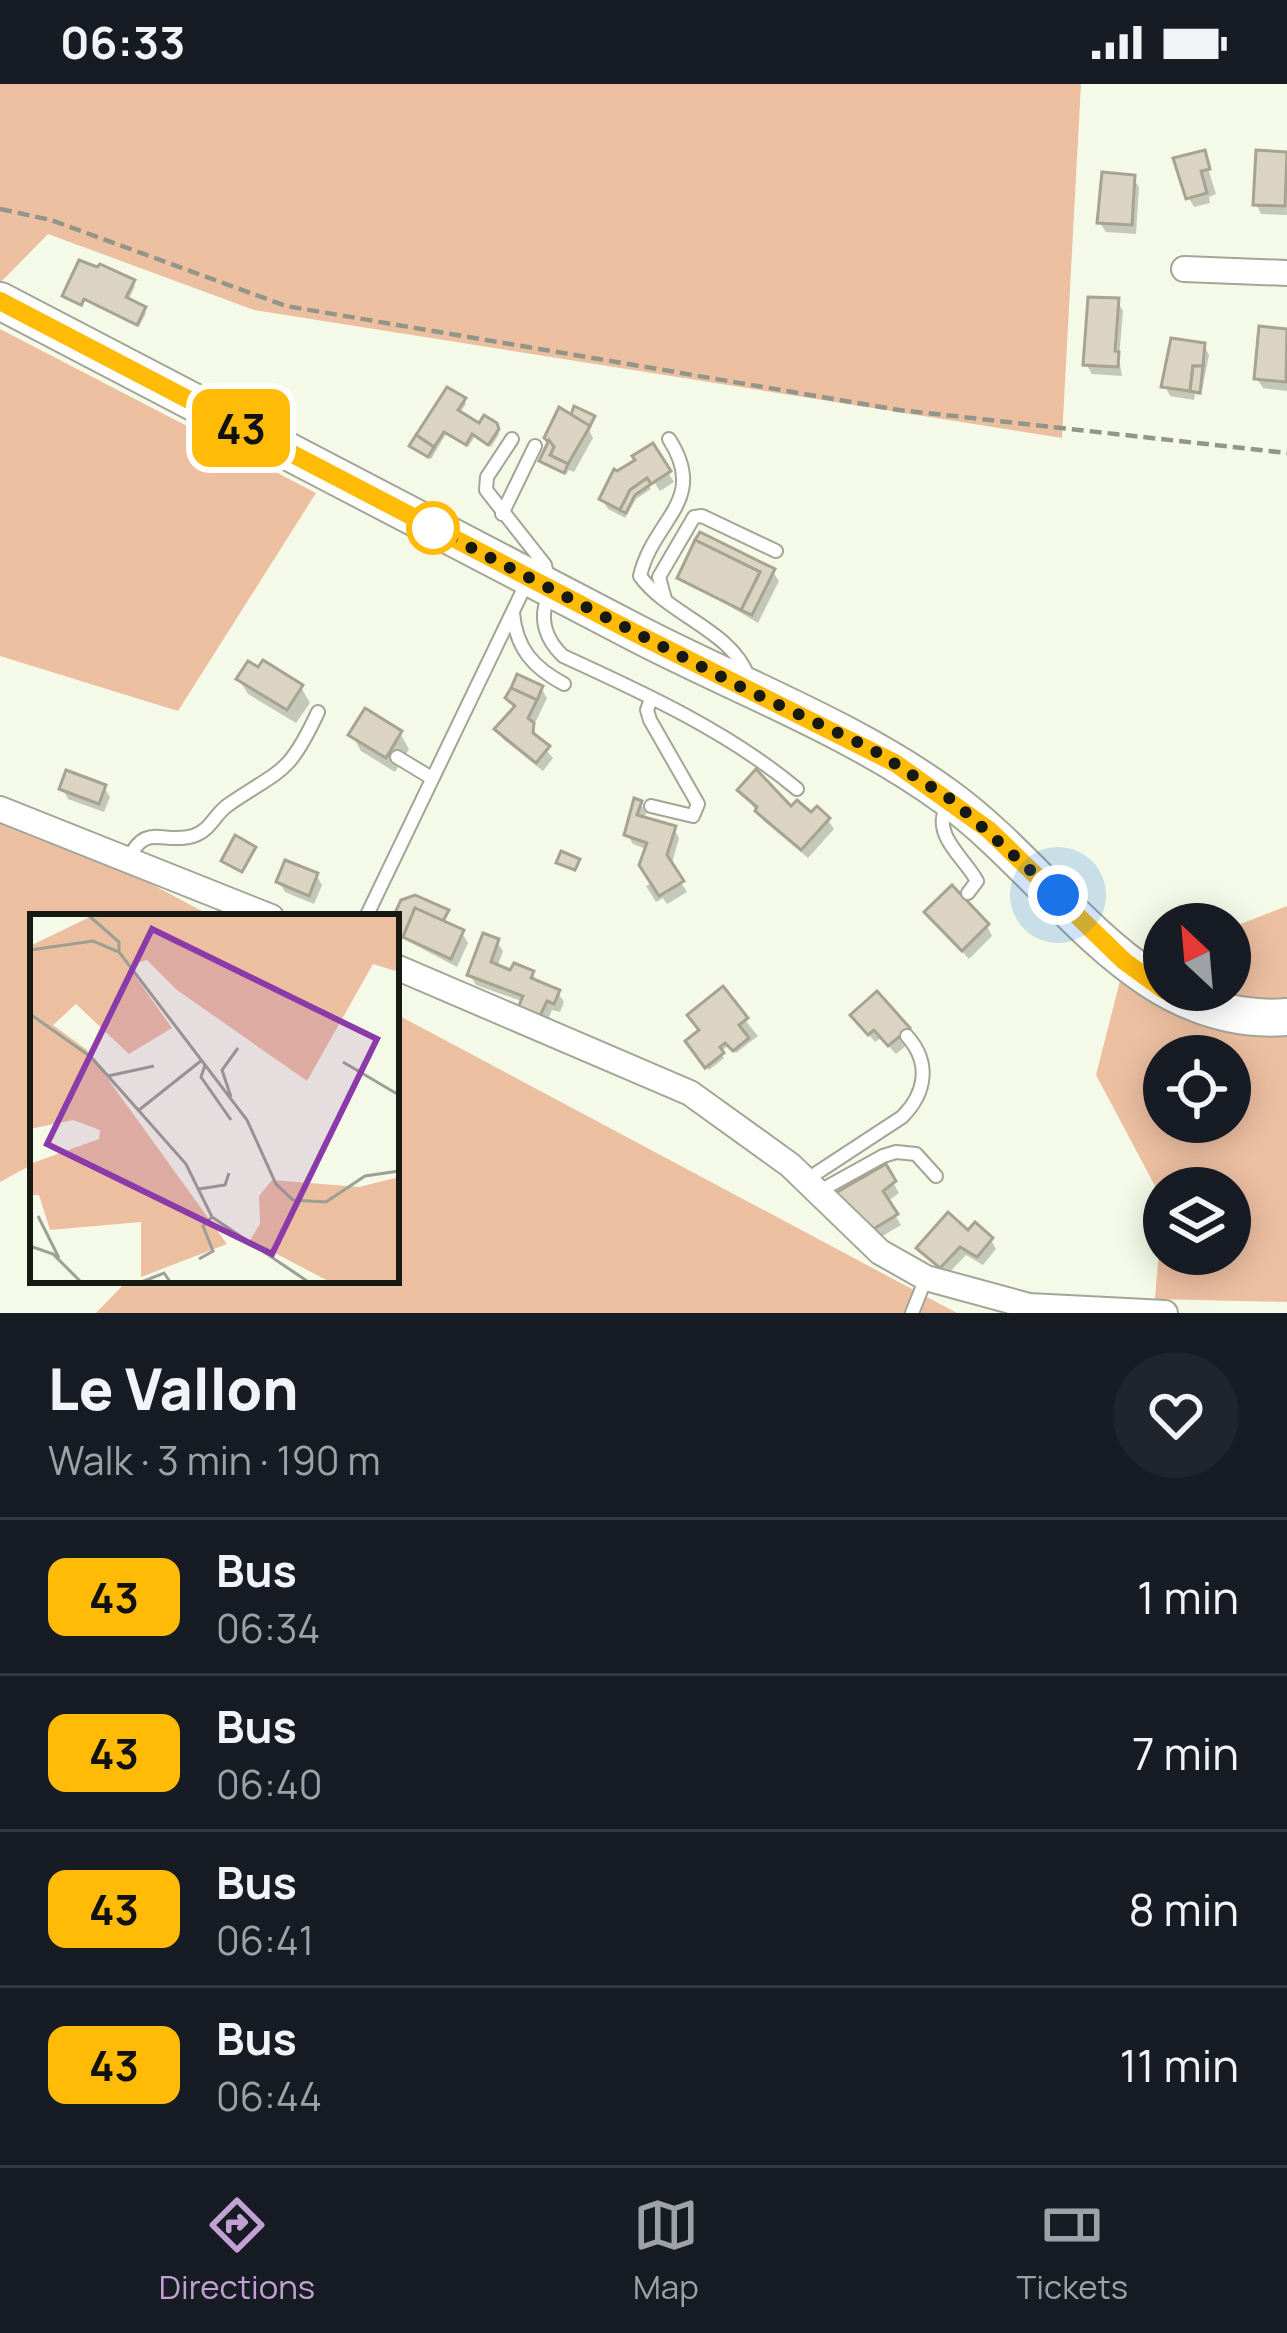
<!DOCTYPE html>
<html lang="en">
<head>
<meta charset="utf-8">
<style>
  :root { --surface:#171b24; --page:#20242c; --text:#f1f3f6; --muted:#9ea1a6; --line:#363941; --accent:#c3a0d3 }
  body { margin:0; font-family:Manrope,sans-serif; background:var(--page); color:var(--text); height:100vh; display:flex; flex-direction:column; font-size:45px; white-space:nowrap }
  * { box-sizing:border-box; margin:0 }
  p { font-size:39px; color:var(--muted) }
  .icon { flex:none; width:66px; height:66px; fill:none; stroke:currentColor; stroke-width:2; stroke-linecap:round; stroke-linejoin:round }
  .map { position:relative; height:1229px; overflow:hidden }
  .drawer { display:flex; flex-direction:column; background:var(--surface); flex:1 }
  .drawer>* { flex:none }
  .badge { padding:0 24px; border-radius:18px; font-size:42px; line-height:78px }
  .needle { width:78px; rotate:334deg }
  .controls { position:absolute; left:1143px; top:819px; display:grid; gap:24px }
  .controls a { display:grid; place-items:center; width:108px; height:108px; border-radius:50%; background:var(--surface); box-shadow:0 6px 30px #0003; font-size:60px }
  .you { position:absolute; width:60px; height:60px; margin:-30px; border:9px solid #fff; border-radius:50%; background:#1a73e8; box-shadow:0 0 0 18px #1a73e833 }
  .map>.badge { position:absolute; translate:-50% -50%; box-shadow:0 0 0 6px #fff }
  .round { display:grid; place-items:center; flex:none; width:126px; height:126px; border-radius:63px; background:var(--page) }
  .summary { display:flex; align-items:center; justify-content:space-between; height:204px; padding:0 48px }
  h1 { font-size:57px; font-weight:800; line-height:90px }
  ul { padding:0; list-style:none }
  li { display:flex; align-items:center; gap:36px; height:156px; padding:0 48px; border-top:3px solid var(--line) }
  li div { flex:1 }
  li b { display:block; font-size:45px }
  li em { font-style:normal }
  li .badge { min-width:132px; font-weight:700; text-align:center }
  .status { display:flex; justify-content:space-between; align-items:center; height:84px; padding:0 60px; background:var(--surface); direction:ltr }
  .status svg { height:33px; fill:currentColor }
  .tabs { display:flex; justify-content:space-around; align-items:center; height:168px; border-top:3px solid var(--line); background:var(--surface); font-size:33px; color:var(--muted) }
  .tabs a { display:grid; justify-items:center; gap:6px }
  .tabs .selected { color:var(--accent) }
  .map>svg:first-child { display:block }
  .green { fill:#edbfa1; fill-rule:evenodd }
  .shadow { fill:#0003 }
  .building { fill:#dbd4c3; stroke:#a8a291; stroke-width:3 }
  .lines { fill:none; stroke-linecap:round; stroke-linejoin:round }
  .lane-casing { stroke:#a1a696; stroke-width:16 }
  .street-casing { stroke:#a1a696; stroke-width:28 }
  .secondary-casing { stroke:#a1a696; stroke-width:40 }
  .path { stroke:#929689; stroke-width:4.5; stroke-dasharray:12 6; stroke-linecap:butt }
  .lane { stroke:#fff; stroke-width:12 }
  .street { stroke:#fff; stroke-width:24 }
  .secondary { stroke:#fff; stroke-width:36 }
  .line-casing { stroke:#fff; stroke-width:27 }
  .line { stroke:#ffbb06; stroke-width:18 }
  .walk { stroke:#171913; stroke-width:12; stroke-dasharray:0 21.6 }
  .stop-dot { fill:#fff; stroke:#ffbb06; stroke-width:6 }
  .inset-road { fill:none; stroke:#9ca093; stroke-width:3 }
  .view { fill:#8b3aa9; fill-opacity:0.15; stroke:#8b3aa9; stroke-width:6 }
  .inset-edge { fill:none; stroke:#171913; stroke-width:6 }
</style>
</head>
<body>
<div class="status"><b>06:33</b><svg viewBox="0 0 49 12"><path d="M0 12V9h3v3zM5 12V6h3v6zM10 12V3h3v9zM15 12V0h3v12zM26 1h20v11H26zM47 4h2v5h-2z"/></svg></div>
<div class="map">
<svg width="1287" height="1229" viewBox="0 0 1287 1229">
  <rect width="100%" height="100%" fill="#f5fae8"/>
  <g class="green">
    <path d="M0 0H1081L1062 354 254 226 48 150 0 199Z"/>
    <path d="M0 245 316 409 178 627 0 572Z"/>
    <path d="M0 719 213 833H33V1080L0 1098Z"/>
    <path d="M1287 822V1218L1155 1215 1163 1117 1096 991 1123 885 1164 869V906H1230V844ZM1164 972H1230V1038H1164ZM1164 1104H1230V1170H1164Z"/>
    <path d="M396 930 957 1229H96L128 1196H396Z"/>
  </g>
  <g class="shadow">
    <path d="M1203 69 1216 110 1209 113 1210 119 1194 123 1189 114Z"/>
    <path d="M1286 71 1287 131 1261 130 1256 120Z"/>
    <path d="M1133 94 1139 103 1136 150 1106 148 1100 139Z"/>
    <path d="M98 187 132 199 135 202 128 217 146 229 139 243 85 217 83 223 68 216 65 212Z"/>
    <path d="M1117 217 1123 227 1119 275 1122 292 1092 290 1086 280Z"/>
    <path d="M1262 246 1287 248V307L1263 304 1257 295Z"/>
    <path d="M1204 261 1209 271 1201 311 1195 310 1194 316 1170 312 1165 302Z"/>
    <path d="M464 316 466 320 459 330 480 343 495 341 499 350 491 363 475 352 468 363 446 350 431 375 415 366 413 362Z"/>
    <path d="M592 335 590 348 593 354 574 388 569 386 566 391 545 381 543 377Z"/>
    <path d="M652 363 674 398 660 407 643 382 639 385 651 405 636 415 625 434 608 425 602 415 617 391Z"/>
    <path d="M773 488 779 497 758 539 680 493Z"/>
    <path d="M239 595 301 603 310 619 296 639 248 610Z"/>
    <path d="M541 604 547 614 533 643 538 657 553 674 543 687 503 655 498 645 515 626 508 614Z"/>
    <path d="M400 649 409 665 395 688 361 667 352 651Z"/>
    <path d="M104 703 110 713 104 728 68 715 63 705Z"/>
    <path d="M741 706 791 727 828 736 834 745 808 774 763 736Z"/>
    <path d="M640 719 646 729 644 736 674 745 679 754 671 783 687 808 667 820 663 814 656 818 646 802 653 798 648 766 633 760 627 750Z"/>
    <path d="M316 791 322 801 314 820 285 808 279 798Z"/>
    <path d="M447 828 444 840 462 849 468 859 457 883 396 851V833Z"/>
    <path d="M928 829 987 842 992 852 969 875Z"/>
    <path d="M497 858 503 867 497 884 512 890 532 889 539 900 558 909 564 918 560 928 552 926 546 940 524 918 476 901 470 891Z"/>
    <path d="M722 907 758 952 736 969 729 961 720 968 724 974 709 986 689 958 702 947Z"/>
    <path d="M877 911 913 956 896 970 881 954 875 958 860 941Z"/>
    <path d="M885 1084 899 1109 887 1118 901 1141 874 1157 841 1121Z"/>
    <path d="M968 1151 991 1156 996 1165 983 1181 966 1171 946 1192 920 1164Z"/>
  </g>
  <g class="building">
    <path d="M1205 66 1210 85 1201 87 1207 109 1186 115 1173 74Z"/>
    <path d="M1256 66 1287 68 1285 122 1253 121Z"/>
    <path d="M1102 88 1135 91 1132 141 1097 139Z"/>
    <path d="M79 176 97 183 100 180 135 196 126 213 146 223 137 241 84 215 81 221 62 212Z"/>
    <path d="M1088 213 1119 214 1115 267 1119 268 1118 283 1083 281Z"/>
    <path d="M1259 242 1287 245 1286 298 1254 295Z"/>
    <path d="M1171 254 1205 259 1203 282H1193L1190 307 1161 303Z"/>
    <path d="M1193 282H1203L1200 309 1190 307Z"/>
    <path d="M447 303 466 314 458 326 479 339 484 331 497 339 499 345 488 361 472 350 466 361 444 348 434 363 416 351Z"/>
    <path d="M574 322 595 332 590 342 570 333Z"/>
    <path d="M559 323 590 342 568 380 550 371 554 363 544 354Z"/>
    <path d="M416 351 434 363 428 373 409 362Z"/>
    <path d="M549 356 554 363 550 371 568 380 564 389 539 377Z"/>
    <path d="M653 359 671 387 651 400 647 394 630 406 620 426 599 415 614 385 617 387 635 376 632 372Z"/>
    <path d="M647 394 651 400 635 411 626 429 620 426 630 406Z"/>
    <path d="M700 448 775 485 752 531 741 526 760 488 695 456Z"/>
    <path d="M695 456 760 488 741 526 677 494Z"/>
    <path d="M263 576 303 601 287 626 236 595 248 577 258 583Z"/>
    <path d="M517 590 543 602 537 616 511 604Z"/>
    <path d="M511 604 537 616 528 634 534 639 533 649 550 662 536 679 494 645 515 622 505 614Z"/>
    <path d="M365 624 402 647 386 674 348 651Z"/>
    <path d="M756 685 791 722 797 716 811 728 817 722 830 734 801 766 755 727 757 723 737 706Z"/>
    <path d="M66 686 106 701 99 720 59 705Z"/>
    <path d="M634 714 642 717 637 731 676 742 667 771 684 797 659 812 639 781 647 759 624 751Z"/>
    <path d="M235 751 256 763 242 788 221 777Z"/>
    <path d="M561 767 580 775 575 786 556 779Z"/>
    <path d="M285 776 318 789 309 812 276 798Z"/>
    <path d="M952 801 989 840 962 867 924 828Z"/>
    <path d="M415 811 449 826 443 837 415 824 403 853 396 850V833H393L401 816Z"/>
    <path d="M415 824 464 846 451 875 403 853Z"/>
    <path d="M483 849 499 855 491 878 510 886 514 879 534 887 531 894 560 906 554 920 547 917 540 932 518 924 523 912 467 891Z"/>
    <path d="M723 902 748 934 739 941 749 954 733 967 725 959 720 963 724 969 705 984 685 957 699 946 687 931Z"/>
    <path d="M877 907 910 944 888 962 874 946 868 951 850 931Z"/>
    <path d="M886 1080 896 1097 883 1107 898 1130 867 1149 832 1111Z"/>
    <path d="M948 1128 968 1146 975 1138 993 1154 977 1173 960 1163 940 1184 916 1164Z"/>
  </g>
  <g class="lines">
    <g class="lane-casing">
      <g id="lane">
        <path d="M512 355 487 393 486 406 545 481 548 495"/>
        <path d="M669 355C709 417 653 435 640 492 668 531 731 546 748 592"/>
        <path d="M502 430 535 362"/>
        <path d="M549 512C538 534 546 556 563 572 644 609 729 648 797 705"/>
        <path d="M665 515 659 493 694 433 702 432 776 467"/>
        <path d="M513 529C516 565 534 584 564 600"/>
        <path d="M651 615 647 626 650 636 698 720 693 732 651 722"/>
        <path d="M397 673 430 693"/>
        <path d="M947 722C931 751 964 773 977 797L968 809"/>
        <path d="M128 776C146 737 163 761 193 752 210 747 214 731 228 721 282 684 288 692 318 628"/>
        <path d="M366 833 526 500"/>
        <path d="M806 1096 902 1033C926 1009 931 979 907 952"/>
        <path d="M818 1108 883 1072 896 1068 916 1070 936 1092"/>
        <path d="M912 1229 926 1194"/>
      </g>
    </g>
    <g class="street-casing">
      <g id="street">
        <path d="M1184 185 1287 189"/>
        <path d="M0 725 271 833"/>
        <path d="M396 883 690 1009 790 1081 880 1168 926 1194 1029 1222 1165 1229"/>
      </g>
    </g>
    <g class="secondary-casing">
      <path id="secondary" d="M0 217C213 326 423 440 636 549 740 603 854 645 948 714 1058 794 1137 945 1287 933"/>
    </g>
    <path class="path" d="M0 125 51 136 286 222 899 326 1287 369"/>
    <use href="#lane" class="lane"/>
    <use href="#street" class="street"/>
    <use href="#secondary" class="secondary"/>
  </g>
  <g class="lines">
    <g class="line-casing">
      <path id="line" d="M0 217 635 549 895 679 989 746 1124 877 1164 906"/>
    </g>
    <use href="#line" class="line"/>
    <path class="walk" d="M433 444 743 604 870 664 952 716 1058 811"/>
  </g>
  <circle class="stop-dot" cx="433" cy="444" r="24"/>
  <g transform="translate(30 830)">
    <rect width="369" height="369" fill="#f5fae8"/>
    <path d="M66 0H369V58L343 50 277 167 147 76 117 46 98 52 142 114 99 140 46 90 23 111 57 136 197 330 111 363V308L20 316 9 281H0V250L69 225 70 216 43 206 0 215V32ZM369 263V369H302L220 326 230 310 229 282 242 266 329 273Z" fill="#edbfa1"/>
    <path class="inset-road" d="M57 0 89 28V38M0 36 63 27 89 38 217 206 246 270 263 286 296 288 335 262 369 257M0 100 61 143 110 198 156 250 182 303 280 369M313 148 369 181M175 151 171 163 201 206M78 162 124 152M201 183 192 156 208 134M109 196 172 146M169 275 195 271 199 259M8 302 29 344M0 332 23 340 52 369M169 345 183 337 173 312 182 303M109 369 134 359 141 369"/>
    <path class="view" d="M122 15 347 125 242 340 17 230Z"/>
    <rect width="369" height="369" class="inset-edge"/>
  </g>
</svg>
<div class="controls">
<a><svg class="needle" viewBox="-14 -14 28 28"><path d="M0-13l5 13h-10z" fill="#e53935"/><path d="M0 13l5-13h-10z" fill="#9ea1a6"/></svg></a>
<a><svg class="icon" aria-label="locate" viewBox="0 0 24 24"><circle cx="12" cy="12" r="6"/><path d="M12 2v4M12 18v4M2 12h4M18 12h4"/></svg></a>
<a><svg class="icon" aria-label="layers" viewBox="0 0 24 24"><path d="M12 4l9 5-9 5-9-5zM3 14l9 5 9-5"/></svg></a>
</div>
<div class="you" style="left:1058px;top:811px"></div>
<b class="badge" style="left:241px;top:344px;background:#ffbb06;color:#111">43</b>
</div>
<section class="drawer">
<div class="summary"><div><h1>Le Vallon</h1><p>Walk · 3 min · 190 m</p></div><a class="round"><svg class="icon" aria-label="heart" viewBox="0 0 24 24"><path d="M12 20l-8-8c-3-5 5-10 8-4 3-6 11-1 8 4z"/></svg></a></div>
<ul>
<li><span class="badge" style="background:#ffbb06;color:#111">43</span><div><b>Bus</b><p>06:34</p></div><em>1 min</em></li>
<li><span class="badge" style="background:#ffbb06;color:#111">43</span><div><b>Bus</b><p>06:40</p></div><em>7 min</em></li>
<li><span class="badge" style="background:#ffbb06;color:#111">43</span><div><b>Bus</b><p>06:41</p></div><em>8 min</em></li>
<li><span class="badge" style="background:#ffbb06;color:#111">43</span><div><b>Bus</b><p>06:44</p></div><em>11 min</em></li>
</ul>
</section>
<nav class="tabs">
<a class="selected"><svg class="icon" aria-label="directions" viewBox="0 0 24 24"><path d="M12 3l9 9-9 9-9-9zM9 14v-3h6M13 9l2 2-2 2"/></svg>Directions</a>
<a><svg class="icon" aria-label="map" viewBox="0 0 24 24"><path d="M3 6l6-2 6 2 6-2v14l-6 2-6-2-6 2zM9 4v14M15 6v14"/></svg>Map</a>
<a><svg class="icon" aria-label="tickets" viewBox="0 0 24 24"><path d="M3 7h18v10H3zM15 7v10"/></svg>Tickets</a>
</nav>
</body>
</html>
